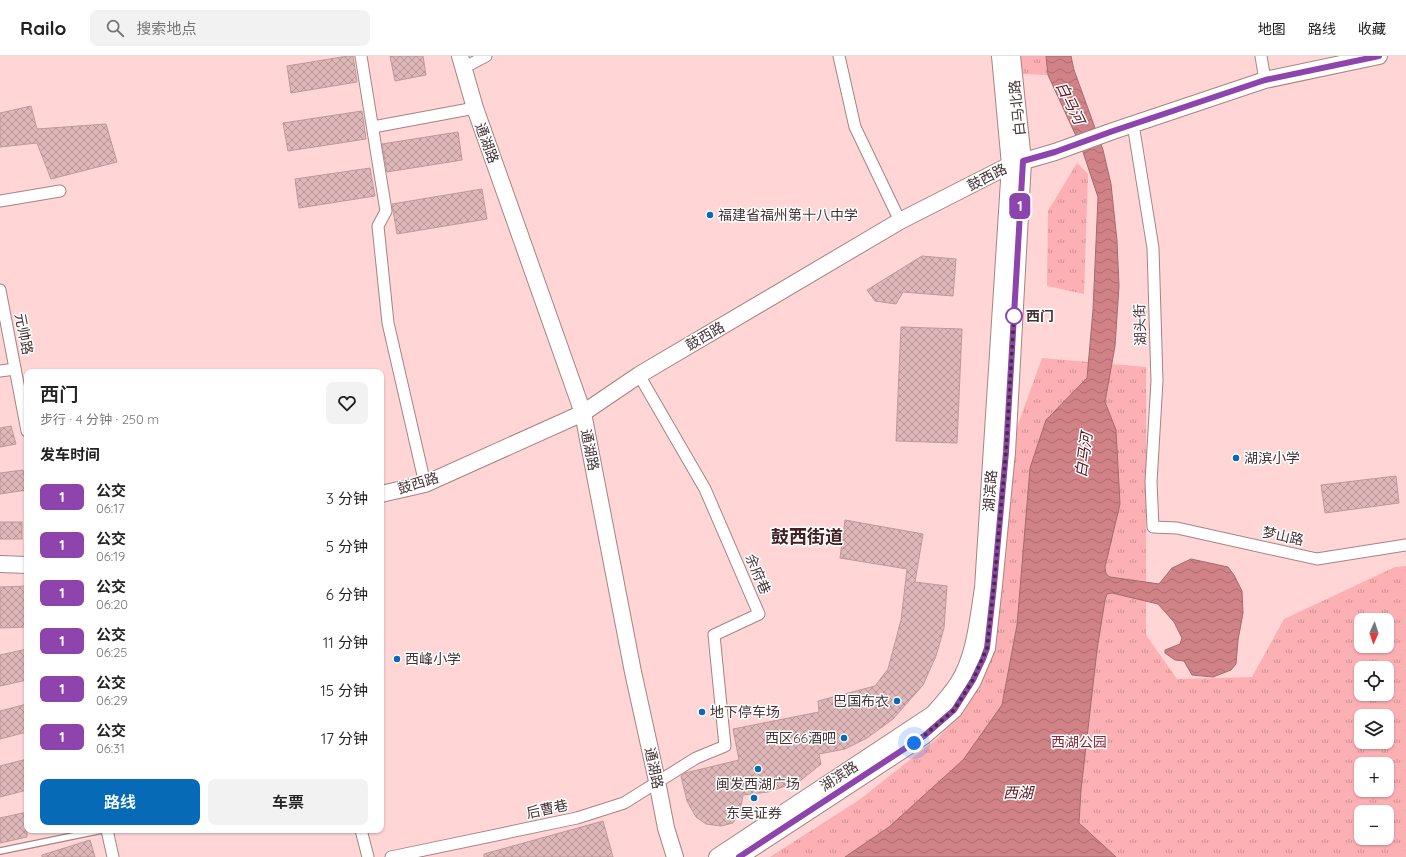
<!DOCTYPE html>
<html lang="zh">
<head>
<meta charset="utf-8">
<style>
  :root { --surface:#fff; --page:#f2f2f2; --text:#222; --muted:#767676; --line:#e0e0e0; --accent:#066ab6 }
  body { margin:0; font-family:Quicksand,"Noto Sans SC",sans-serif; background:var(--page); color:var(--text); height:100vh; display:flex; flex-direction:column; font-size:15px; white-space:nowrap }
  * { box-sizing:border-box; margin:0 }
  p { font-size:13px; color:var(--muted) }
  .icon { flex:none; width:22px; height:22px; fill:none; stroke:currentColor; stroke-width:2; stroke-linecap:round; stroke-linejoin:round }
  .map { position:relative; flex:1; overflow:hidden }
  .details { position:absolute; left:24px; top:313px; width:360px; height:464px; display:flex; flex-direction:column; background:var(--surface); border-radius:8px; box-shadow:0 1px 3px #0004 }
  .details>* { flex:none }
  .badge { padding:0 8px; border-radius:6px; font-size:14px; line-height:26px }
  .needle { width:26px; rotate:183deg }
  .controls { position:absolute; left:1354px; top:557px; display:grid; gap:8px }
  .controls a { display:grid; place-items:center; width:40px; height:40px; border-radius:8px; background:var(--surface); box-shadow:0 1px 3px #0004; font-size:20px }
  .you { position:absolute; width:20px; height:20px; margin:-10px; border:3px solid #fff; border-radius:50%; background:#1a73e8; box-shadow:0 0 0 6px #1a73e833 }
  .map>.badge { position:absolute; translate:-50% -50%; box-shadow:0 0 0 2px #fff }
  h2 { padding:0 16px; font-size:15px; line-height:36px }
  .round { display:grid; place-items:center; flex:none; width:42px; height:42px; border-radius:8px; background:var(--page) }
  .overview { display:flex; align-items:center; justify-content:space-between; height:68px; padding:0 16px }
  h1 { font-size:19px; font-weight:600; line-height:30px }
  .button { display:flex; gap:8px; margin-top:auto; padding:8px 16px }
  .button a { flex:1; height:46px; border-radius:8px; background:var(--accent); color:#fff; font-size:16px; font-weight:600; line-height:46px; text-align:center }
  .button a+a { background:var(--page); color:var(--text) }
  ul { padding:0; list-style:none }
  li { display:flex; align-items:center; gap:12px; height:48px; padding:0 16px }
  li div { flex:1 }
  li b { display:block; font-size:15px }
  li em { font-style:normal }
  li .badge { min-width:44px; font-weight:700; text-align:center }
  header { display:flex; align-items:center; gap:24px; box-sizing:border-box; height:56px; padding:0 20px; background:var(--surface); border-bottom:1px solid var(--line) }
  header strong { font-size:19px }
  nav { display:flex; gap:22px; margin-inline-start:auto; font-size:14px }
  .search { width:280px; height:36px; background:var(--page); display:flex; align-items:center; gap:10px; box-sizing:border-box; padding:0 14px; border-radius:8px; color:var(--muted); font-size:15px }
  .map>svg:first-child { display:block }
  .park { fill:url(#park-tufts); fill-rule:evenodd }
  .water { fill:url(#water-waves); stroke:#a66a6e }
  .building { fill:url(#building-cross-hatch); stroke:#bf999a }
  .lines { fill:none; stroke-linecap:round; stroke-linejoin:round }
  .lane-casing { stroke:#a88283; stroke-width:8 }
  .street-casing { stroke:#a88283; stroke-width:13 }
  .secondary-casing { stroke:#a88283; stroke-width:18 }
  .lane { stroke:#fff; stroke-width:5.5 }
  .street { stroke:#fff; stroke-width:11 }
  .secondary { stroke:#fff; stroke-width:16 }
  .line-casing { stroke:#fff; stroke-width:9 }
  .line { stroke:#8e44ad; stroke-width:6 }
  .walk { stroke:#433334; stroke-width:4; stroke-dasharray:0 7.2 }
  .poi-dot { fill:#066ab6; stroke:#fff; stroke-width:1.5 }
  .stop-dot { fill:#fff; stroke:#8e44ad; stroke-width:2 }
  .labels { text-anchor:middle; stroke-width:3; stroke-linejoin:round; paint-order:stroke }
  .street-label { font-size:14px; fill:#433334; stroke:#fff }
  .poi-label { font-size:14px; fill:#433334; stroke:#fff; text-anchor:start }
  .stop-label { font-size:14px; font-weight:bold; fill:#433334; stroke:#fff; text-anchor:start }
  .park-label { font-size:14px; fill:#872a37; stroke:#fff }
  .water-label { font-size:15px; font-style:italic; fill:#58111e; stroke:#fff }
  .district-label { font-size:18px; font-weight:bold; fill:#402224; stroke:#fff }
</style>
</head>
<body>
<header>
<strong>Railo</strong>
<div class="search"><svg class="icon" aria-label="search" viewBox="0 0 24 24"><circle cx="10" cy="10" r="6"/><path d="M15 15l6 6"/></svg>搜索地点</div>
<nav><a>地图</a><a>路线</a><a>收藏</a></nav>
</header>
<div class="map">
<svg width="1406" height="801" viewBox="0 0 1406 801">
  <defs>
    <pattern id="park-tufts" width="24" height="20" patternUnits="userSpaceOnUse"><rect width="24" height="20" fill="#fdb0b4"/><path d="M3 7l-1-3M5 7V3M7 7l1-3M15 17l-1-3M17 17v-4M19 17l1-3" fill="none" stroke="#ce9093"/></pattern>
    <pattern id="water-waves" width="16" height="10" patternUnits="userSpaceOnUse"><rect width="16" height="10" fill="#d18287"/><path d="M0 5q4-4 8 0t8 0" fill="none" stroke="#ab6b6f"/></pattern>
    <pattern id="building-cross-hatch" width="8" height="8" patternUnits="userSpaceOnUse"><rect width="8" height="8" fill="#dfb7b8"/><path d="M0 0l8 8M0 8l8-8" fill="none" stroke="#b69596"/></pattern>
  </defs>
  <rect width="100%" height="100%" fill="#ffd5d6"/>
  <g class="park">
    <path d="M1020 0H1046L1048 19 1023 18Z"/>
    <path d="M1077 107 1088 118 1084 238 1047 230 1048 155Z"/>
    <path d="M1042 302 1146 311V579L1177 623 1252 621 1284 563 1395 511 1406 510V801H770L859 744 939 681 976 634 1016 374ZM1361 564H1387V590H1361ZM1361 612H1387V638H1361ZM1361 660H1387V686H1361ZM1361 708H1387V734H1361ZM1361 756H1387V782H1361Z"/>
  </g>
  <path class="water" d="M1046 0H1071L1074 14 1103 94 1111 128 1117 185 1119 230 1115 290 1105 346 1116 374 1120 448 1105 511 1106 518 1110 521 1159 528 1172 512 1191 503 1228 511 1234 519 1242 535 1243 557 1238 584 1236 608 1231 614 1213 621 1192 619 1184 605 1175 604 1165 597V594L1180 588 1182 582 1174 566 1158 548 1112 537 1107 538 1105 544 1097 594 1081 734 1079 767 1116 801H845L889 771 963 704 1002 649 1017 569 1030 412 1046 364 1087 322 1093 254 1098 141 1082 93 1048 19Z"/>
  <g class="building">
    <path d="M348 0H353L357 26 291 37 287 10Z"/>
    <path d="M390 0H423L426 19 395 25Z"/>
    <path d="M31 50 37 73 106 68 117 106 51 123 37 87 0 91V57Z"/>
    <path d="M362 55 366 83 288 95 283 67Z"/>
    <path d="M458 76 462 104 387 116 382 88Z"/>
    <path d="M370 112 375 140 299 152 295 123Z"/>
    <path d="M482 133 487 163 397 178 392 148Z"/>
    <path d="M922 200 956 203 953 240 903 236 896 248 875 245 867 234Z"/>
    <path d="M901 271 962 273 957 387 896 385Z"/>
    <path d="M11 370 16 388 0 391V372Z"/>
    <path d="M23 414 27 434 0 438V417Z"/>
    <path d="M1396 420 1399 447 1325 457 1321 429Z"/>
    <path d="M845 464 923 478 915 526 947 530 944 572 936 600 923 629 893 663 867 682 845 693 819 698 821 708 800 725 768 736 743 739 740 755 733 767 721 770 706 768 696 761 687 745 681 720 685 717 739 704 733 673 819 656 818 645 875 630 888 613 901 564 907 513 840 502Z"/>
    <rect x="0" y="466" width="22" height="17"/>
    <path d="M27 530V571L0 572V531Z"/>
    <path d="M27 593V624L0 630V599Z"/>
    <path d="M27 648V676L0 683V655Z"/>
    <path d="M27 703V734L0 741V710Z"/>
    <path d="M27 756V781L0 787V762Z"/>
    <path d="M603 765 613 801H484V798Z"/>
    <path d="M90 784 95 801H42V799Z"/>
  </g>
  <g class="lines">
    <g class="lane-casing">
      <path id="lane" d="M0 795 102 774"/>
    </g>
    <g class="street-casing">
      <g id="street">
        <path d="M361 0 386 155 378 170 388 267 425 428"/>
        <path d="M839 0 855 71 900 165"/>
        <path d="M1261 0 1265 24"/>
        <path d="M463 12 486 0"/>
        <path d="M1133 68 1153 192 1157 325 1151 426 1153 471 1177 472 1317 503 1406 489"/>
        <path d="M373 71 475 52"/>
        <path d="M0 145 60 135"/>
        <path d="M0 234 27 375"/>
        <path d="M0 315 15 313"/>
        <path d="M107 774 113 801"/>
        <path d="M361 774 368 801"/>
        <path d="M391 801 577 762 624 747 696 702 725 690 714 579 759 558 705 433 639 319"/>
      </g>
    </g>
    <g class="secondary-casing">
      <g id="secondary">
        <path d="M460 0 475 52 583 357 633 616 657 725 666 772 675 801"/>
        <path d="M381 438 425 428 583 357 639 319 900 165 1010 109 1055 96 1113 75 1265 24 1379 0"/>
        <path d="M0 508 27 509"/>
        <path d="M717 801 933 658C942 648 951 638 958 627 975 601 978 563 983 532L1010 109 1000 0"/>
        <path d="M739 801 924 680 954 654 973 625 987 592 994 529 1007 396 1023 105 1012 0"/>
      </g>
    </g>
    <use href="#lane" class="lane"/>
    <use href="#street" class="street"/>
    <use href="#secondary" class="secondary"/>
  </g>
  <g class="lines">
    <g class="line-casing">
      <path id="line" d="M739 801 924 680 954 654 973 624 983 603 987 592 994 529 1006 396 1023 105 1055 96 1113 75 1265 24 1379 0"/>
    </g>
    <use href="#line" class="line"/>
    <path class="walk" d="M914 687 924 680 954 654 973 624 987 592 994 529 1006 396 1014 260"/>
  </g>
  <g class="poi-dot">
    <circle cx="710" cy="159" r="4"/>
    <circle cx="1236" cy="402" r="4"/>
    <circle cx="397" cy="603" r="4"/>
    <circle cx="897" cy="645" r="4"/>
    <circle cx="702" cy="656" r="4"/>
    <circle cx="844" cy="682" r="4"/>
    <circle cx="758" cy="713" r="4"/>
    <circle cx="754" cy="742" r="4"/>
  </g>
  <circle class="stop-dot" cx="1014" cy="260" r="8"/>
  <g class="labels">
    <g class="street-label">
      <text transform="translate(1017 52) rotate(-96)" y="5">白马北路</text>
      <text transform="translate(487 87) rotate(70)" y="5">通湖路</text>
      <text transform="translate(987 121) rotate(-27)" y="5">鼓西路</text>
      <text transform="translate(1140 269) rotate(-92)" y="5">湖头街</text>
      <text transform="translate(24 278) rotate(79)" y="5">元帅路</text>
      <text transform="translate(705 280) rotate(-30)" y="5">鼓西路</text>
      <text transform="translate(590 394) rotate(79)" y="5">通湖路</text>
      <text transform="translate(418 427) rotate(-17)" y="5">鼓西路</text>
      <text transform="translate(990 435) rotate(-86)" y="5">湖滨路</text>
      <text transform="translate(1283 480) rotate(12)" y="5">梦山路</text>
      <text transform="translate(758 518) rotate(67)" y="5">余府巷</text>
      <text transform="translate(654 712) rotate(78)" y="5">通湖路</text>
      <text transform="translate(839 720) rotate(-33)" y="5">湖滨路</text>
      <text transform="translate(547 753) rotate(-12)" y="5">后曹巷</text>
    </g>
    <g class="poi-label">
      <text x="718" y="164">福建省福州第十八中学</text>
      <text x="1244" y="407">湖滨小学</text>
      <text x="405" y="608">西峰小学</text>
      <text x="889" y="650" text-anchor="end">巴国布衣</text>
      <text x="710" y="661">地下停车场</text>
      <text x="836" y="687" text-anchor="end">西区66酒吧</text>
      <text x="758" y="733" text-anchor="middle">闽发西湖广场</text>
      <text x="754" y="762" text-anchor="middle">东吴证券</text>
    </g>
    <g class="stop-label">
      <text x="1026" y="265">西门</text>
    </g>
    <g class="park-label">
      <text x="1079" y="691">西湖公园</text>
    </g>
    <g class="water-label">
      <text transform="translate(1070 47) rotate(64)" y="5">白马河</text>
      <text transform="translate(1084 399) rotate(-82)" y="5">白马河</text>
      <text x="1018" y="742">西湖</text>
    </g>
    <g class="district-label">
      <text x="807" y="487">鼓西街道</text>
    </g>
  </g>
</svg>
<div class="controls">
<a><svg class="needle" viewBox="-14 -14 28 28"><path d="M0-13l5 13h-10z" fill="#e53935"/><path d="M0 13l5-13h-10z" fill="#767676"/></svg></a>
<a><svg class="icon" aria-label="locate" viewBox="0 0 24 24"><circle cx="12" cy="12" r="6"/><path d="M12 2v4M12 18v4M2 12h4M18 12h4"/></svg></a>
<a><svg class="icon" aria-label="layers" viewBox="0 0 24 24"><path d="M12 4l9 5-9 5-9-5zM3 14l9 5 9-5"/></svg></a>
<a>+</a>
<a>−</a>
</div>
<div class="you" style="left:914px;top:687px"></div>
<b class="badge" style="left:1020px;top:150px;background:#8e44ad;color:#fff">1</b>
<section class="details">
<div class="overview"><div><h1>西门</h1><p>步行 · 4 分钟 · 250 m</p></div><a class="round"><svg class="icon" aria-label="heart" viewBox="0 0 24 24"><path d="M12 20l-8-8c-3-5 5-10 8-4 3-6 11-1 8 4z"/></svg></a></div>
<h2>发车时间</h2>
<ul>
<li><span class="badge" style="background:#8e44ad;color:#fff">1</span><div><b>公交</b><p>06:17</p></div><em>3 分钟</em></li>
<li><span class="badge" style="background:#8e44ad;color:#fff">1</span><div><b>公交</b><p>06:19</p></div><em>5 分钟</em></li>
<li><span class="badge" style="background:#8e44ad;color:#fff">1</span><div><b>公交</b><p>06:20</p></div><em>6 分钟</em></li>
<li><span class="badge" style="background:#8e44ad;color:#fff">1</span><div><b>公交</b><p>06:25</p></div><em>11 分钟</em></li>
<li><span class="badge" style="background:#8e44ad;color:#fff">1</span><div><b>公交</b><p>06:29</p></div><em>15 分钟</em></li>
<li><span class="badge" style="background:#8e44ad;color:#fff">1</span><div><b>公交</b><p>06:31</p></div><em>17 分钟</em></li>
</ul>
<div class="button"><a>路线</a><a>车票</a></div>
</section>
</div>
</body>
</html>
